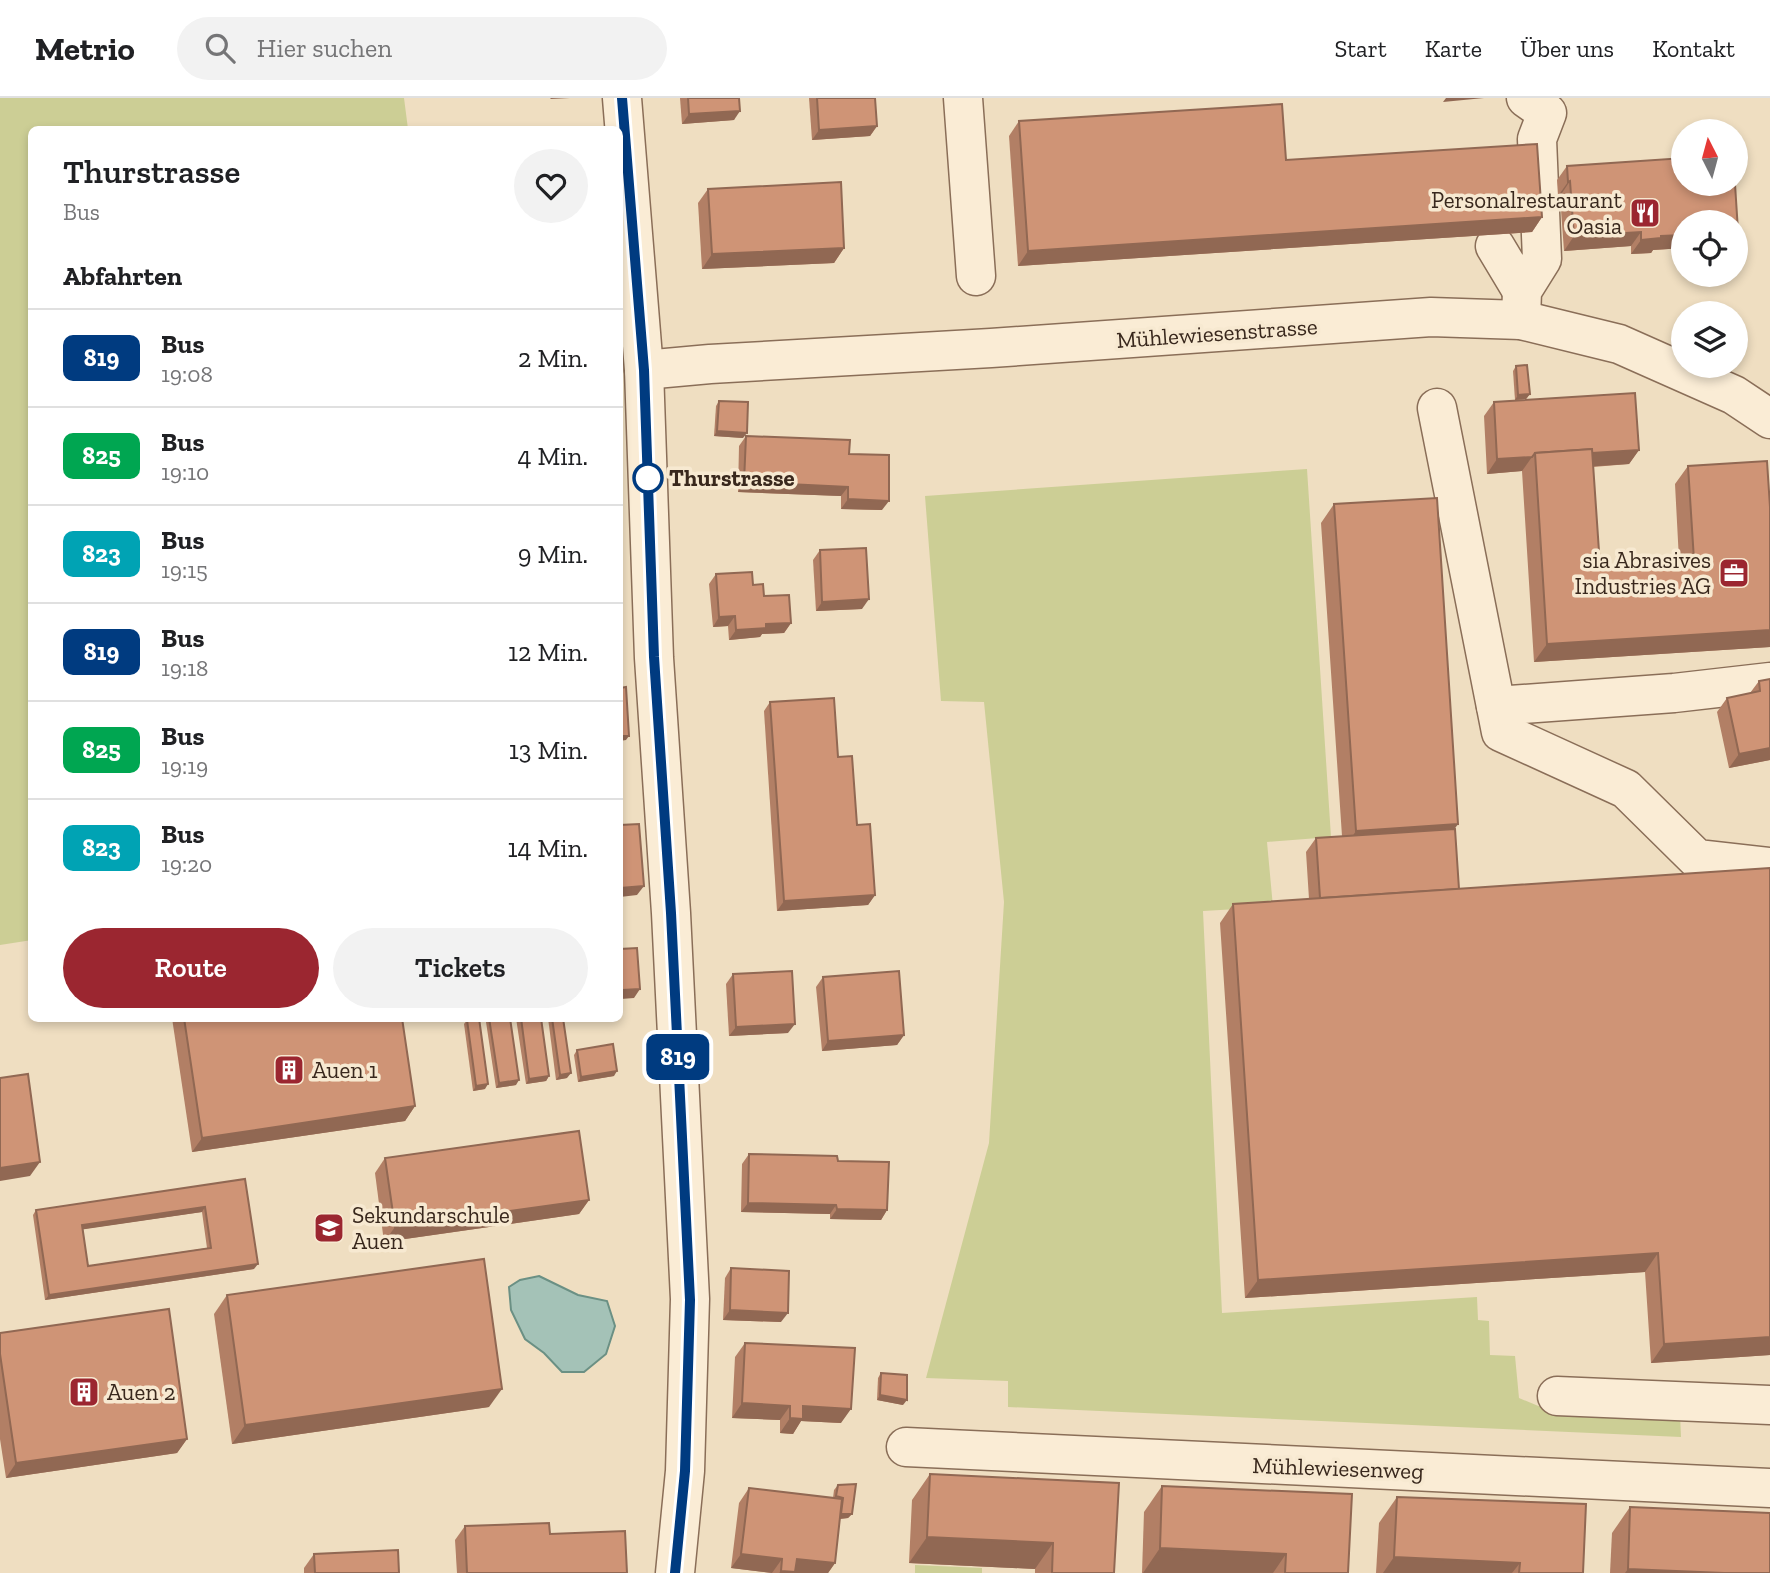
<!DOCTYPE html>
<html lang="de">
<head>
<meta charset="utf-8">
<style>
  :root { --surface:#fff; --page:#f2f2f2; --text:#202124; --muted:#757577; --line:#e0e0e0; --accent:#9b2630 }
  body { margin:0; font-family:"Zilla Slab",serif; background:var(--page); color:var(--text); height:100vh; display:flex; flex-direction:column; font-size:26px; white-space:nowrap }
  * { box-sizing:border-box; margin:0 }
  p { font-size:23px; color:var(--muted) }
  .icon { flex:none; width:38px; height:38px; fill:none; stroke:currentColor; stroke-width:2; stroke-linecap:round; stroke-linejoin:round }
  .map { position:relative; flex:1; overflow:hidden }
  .sheet { position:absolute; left:28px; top:28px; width:595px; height:896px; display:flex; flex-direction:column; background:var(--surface); border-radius:10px; box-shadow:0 4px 10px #0003 }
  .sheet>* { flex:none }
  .badge { padding:0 14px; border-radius:10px; font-size:24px; line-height:46px }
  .needle { width:46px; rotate:354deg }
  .controls { position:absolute; left:1671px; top:21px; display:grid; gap:14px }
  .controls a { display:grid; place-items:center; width:77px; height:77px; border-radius:50%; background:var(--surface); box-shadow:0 4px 10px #0003; font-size:35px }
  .map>.badge { position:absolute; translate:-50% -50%; box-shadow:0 0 0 4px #fff }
  h2 { padding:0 35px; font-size:26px; line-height:63px }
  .round { display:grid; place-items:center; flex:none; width:74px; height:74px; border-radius:37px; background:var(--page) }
  .overview { display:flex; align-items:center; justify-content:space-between; height:119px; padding:0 35px }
  h1 { font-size:33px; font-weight:600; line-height:52px }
  .button { display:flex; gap:14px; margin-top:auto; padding:14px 35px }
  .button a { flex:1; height:80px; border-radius:42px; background:var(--accent); color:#fff; font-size:28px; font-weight:600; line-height:80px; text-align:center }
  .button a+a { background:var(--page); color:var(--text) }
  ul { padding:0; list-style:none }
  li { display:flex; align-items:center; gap:21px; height:98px; padding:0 35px; border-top:2px solid var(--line) }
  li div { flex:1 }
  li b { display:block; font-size:26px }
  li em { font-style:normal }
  li .badge { min-width:77px; font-weight:700; text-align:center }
  header { display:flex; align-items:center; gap:42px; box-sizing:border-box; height:98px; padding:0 35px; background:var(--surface); border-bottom:2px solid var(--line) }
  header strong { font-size:33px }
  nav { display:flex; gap:38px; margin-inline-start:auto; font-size:24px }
  .search { width:490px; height:63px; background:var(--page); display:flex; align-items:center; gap:18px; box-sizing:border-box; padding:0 24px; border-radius:38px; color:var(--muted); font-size:26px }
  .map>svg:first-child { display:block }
  .green { fill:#ccce95 }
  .water { fill:#a4c2b7; stroke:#6b9084; stroke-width:2 }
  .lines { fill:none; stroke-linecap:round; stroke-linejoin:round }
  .minor-casing { stroke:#8a6e58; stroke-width:41 }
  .minor { stroke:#faecd5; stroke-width:38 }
  .wall { fill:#b27f65; fill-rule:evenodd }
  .shaded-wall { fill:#916853 }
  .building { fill:#cf9476; stroke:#916853; stroke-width:2; fill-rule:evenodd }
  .line-casing { stroke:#fff; stroke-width:16 }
  .line { stroke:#003b80; stroke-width:10 }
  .stop-dot { fill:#fff; stroke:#003b80; stroke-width:3.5 }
  .labels { text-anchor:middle; stroke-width:7; stroke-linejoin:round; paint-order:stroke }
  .poi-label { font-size:23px; fill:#39281d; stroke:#f7e9d1; text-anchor:start }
  .street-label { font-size:23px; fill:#39281d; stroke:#f7e9d1 }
  .stop-label { font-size:23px; font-weight:bold; fill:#39281d; stroke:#f7e9d1; text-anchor:start }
</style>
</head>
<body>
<header>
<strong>Metrio</strong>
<div class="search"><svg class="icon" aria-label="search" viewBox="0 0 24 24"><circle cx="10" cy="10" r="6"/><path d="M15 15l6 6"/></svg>Hier suchen</div>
<nav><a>Start</a><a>Karte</a><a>Über uns</a><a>Kontakt</a></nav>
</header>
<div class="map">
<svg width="1770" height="1475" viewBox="0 0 1770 1475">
  <rect width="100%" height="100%" fill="#efdec1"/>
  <g class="green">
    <path d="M0 0H404L408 31 32 32V842L0 847Z"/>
    <path d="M1307 371 1331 739 1267 744 1273 809 1203 813 1222 1215 1477 1199 1478 1222 1489 1223 1490 1257 1515 1258 1519 1300 1548 1312 1680 1316 1681 1339 1008 1309V1283L926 1280 989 1045 1004 804 984 604 941 603 925 398Z"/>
    <path d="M915 1467 982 1470V1475H915Z"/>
  </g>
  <path class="water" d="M539 1178 578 1197 607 1203 615 1228 606 1256 584 1274H562L544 1255 525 1241 511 1212 509 1189 520 1182Z"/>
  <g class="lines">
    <g class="minor-casing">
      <g id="minor">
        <path d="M622 0 644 272 654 560 671 815 690 1201 685 1373 675 1475"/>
        <path d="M963 0 976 178"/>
        <path d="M1495 148 1522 193"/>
        <path d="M1521 222 1522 193 1542 161 1537 41 1547 15 1526 0"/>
        <path d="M644 272 710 266 991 250 1431 219 1521 222 1619 246 1734 297 1770 321"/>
        <path d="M1437 310 1501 634 1626 691 1697 761 1770 769"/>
        <path d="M1496 608 1674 595 1770 584"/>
        <path d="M1557 1298 1770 1307"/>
        <path d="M906 1349 1770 1390"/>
      </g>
    </g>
    <use href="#minor" class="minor"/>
  </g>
  <g class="wall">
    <path d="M680 0H739L734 22 682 26Z"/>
    <path d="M809 0H875L877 28 870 38 812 42Z"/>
    <path d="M1019 23 1286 62 1542 119 1532 134 1018 168 1009 38Z"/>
    <path d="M1684 60V86H1735L1738 133 1736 136V124H1684V150L1653 152 1651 155 1631 156V148L1564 153 1560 98H1558L1557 82 1567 68Z"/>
    <path d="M708 91 844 150 834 165 702 171 698 105Z"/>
    <path d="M1516 268 1530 296 1526 301 1515 302 1513 273Z"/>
    <path d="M719 303 743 340 714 338 716 308Z"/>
    <path d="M1494 304 1639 352 1629 366 1593 369 1600 468 1679 462 1675 386 1688 368 1770 549 1534 564 1522 373 1487 376 1484 318Z"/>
    <path d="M746 338 849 356 882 412 841 411V398L738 394 739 348Z"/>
    <path d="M1334 406 1455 731 1459 791 1770 770V1257L1651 1265 1645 1174 1245 1200 1220 825 1233 806 1309 801 1306 754 1316 740 1342 738 1321 425Z"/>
    <path d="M820 452 862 511 816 513 813 462Z"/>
    <path d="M716 476 753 487 791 525 784 535 762 536 760 539 729 542 728 528 713 529 709 486Z"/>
    <path d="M1759 583 1770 662 1729 670 1717 614 1727 600 1750 595Z"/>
    <path d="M770 604 838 659 875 797 868 807 777 813 764 613Z"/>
    <path d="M733 876 788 935 729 938 726 886Z"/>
    <path d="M823 879 904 937 897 947 822 953 816 889Z"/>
    <path d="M172 920H402L415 1008 405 1023 192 1054Z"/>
    <path d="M488 920H510L516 987 496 990 486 924Z"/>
    <path d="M516 920H541L549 978 546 983 526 986Z"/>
    <path d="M548 920H563L567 980 556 982Z"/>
    <path d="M467 922 485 991 473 993 464 926Z"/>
    <path d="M577 952 614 978 578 984 574 957Z"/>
    <path d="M749 1056 838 1063 887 1112 881 1122 830 1121V1116L741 1114 742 1066Z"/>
    <path d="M385 1060 589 1102 579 1116 384 1144 375 1075Z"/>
    <path d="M245 1081 254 1171 45 1202 33 1117 36 1112ZM202 1114 207 1150 88 1168 83 1131Z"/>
    <path d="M731 1170 781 1224 723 1222 725 1180Z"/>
    <path d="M227 1197 489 1309 232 1346 214 1216Z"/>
    <path d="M0 1235 187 1341 177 1355 6 1380 0 1341Z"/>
    <path d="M745 1245 841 1325 801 1323 793 1336 780 1335V1322L732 1320 735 1259Z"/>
    <path d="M881 1275 903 1307 877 1302 878 1280Z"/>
    <path d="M930 1376 1114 1475H1035V1471L909 1465 912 1402Z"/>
    <path d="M838 1387 852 1416 848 1420 840 1421 835 1465 828 1475H772L731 1470 739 1405 749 1390 833 1400 834 1392Z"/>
    <path d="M1162 1388 1348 1475H1142L1144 1414Z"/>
    <path d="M1397 1399 1583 1475H1376L1379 1425Z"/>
    <path d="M1630 1409 1770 1475H1610L1612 1435Z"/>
    <path d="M465 1428 550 1436 627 1475H457L455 1442Z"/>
    <path d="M314 1456 399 1475H304V1470Z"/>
  </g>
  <g class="shaded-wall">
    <path d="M551 0H570L550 1Z"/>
    <path d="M1446 0H1484L1443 4Z"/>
    <path d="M740 13 734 22 682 26 689 16Z"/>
    <path d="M877 28 870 38 812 42 819 32Z"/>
    <path d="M1570 83 1560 98H1558L1568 84Z"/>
    <path d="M1542 119 1532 134 1018 168 1028 153Z"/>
    <path d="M1641 134 1631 148 1564 153 1574 138Z"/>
    <path d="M1684 137V150L1653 152 1651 155 1631 156 1641 142 1661 138Z"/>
    <path d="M844 150 834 165 702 171 712 156Z"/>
    <path d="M1530 296 1526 301 1515 302 1518 297Z"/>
    <path d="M717 333 747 335 743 340 714 338Z"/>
    <path d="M1639 352 1629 366 1536 372V359Z"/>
    <path d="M1532 359 1522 373 1487 376 1497 361Z"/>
    <path d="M744 384 848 389 841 398 738 394Z"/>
    <path d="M848 401 889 403 882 412 841 411Z"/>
    <path d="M869 501 862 511 816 513 822 504Z"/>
    <path d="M735 518 728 528 713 529 719 519Z"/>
    <path d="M791 525 784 535 762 536 760 539 729 542 736 532 766 526Z"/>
    <path d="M1770 532V549L1534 564 1547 546Z"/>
    <path d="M620 638H629L626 642 620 643Z"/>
    <path d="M1770 650V662L1729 670 1739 656Z"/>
    <path d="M1458 726 1445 745 1343 752 1356 733Z"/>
    <path d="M644 788 637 797 620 799V790Z"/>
    <path d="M875 797 868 807 777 813 784 803Z"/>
    <path d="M640 891 634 900 621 901 620 904V897L623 892Z"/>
    <path d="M795 926 788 935 729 938 736 929Z"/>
    <path d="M904 937 897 947 822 953 828 943Z"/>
    <path d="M617 973 614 978 578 984 581 979Z"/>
    <path d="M571 975 567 980 556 982 560 977Z"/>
    <path d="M549 978 546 983 526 986 529 981Z"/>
    <path d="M519 982 516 987 496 990 499 985Z"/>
    <path d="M488 986 485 991 473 993 476 988Z"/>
    <path d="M415 1008 405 1023 192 1054 202 1040Z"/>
    <path d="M40 1064 30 1078 0 1083V1070Z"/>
    <path d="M589 1102 579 1116 384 1144 395 1129Z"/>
    <path d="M748 1105 836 1107 830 1116 741 1114Z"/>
    <path d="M205 1109 202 1114 79 1132 82 1127Z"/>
    <path d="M837 1111 887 1112 881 1122 830 1121Z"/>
    <path d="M1658 1155 1645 1174 1245 1200 1258 1182Z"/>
    <path d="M258 1166 254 1171 45 1202 49 1197Z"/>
    <path d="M730 1212 788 1215 781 1224 723 1222Z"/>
    <path d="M1770 1239V1257L1651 1265 1664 1246Z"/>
    <path d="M502 1291 489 1309 232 1346 245 1327Z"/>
    <path d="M880 1297 907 1302 903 1307 877 1302Z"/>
    <path d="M742 1305 790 1308 780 1322 732 1320Z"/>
    <path d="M803 1308 851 1311 841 1325 801 1323 793 1336 780 1335 790 1320Z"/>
    <path d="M187 1341 177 1355 6 1380 16 1365Z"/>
    <path d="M841 1416H852L848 1420 838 1421Z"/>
    <path d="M927 1439 1053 1445 1035 1471 909 1465Z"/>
    <path d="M1160 1450 1286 1456 1273 1475H1143Z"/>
    <path d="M741 1456 782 1461 772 1475 731 1470Z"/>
    <path d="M1394 1459 1520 1465 1512 1475H1383Z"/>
    <path d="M797 1461 835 1465 828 1475H779Z"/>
    <path d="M1628 1471 1724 1475H1625Z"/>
  </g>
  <g class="building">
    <path d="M688 0H739L740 13 689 16Z"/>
    <path d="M817 0H875L877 28 819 32Z"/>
    <path d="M1282 6 1286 62 1537 46 1542 119 1028 153 1019 23Z"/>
    <path d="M1684 60V86H1735L1738 133H1736V124H1684V137L1661 138V140L1641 142V134L1574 138 1570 83 1568 84 1567 68Z"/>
    <path d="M841 84 844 150 712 156 708 91Z"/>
    <path d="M1527 267 1530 296 1518 297 1516 268Z"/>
    <path d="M1635 295 1639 352 1592 355V351L1535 355 1532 359 1497 361 1494 304Z"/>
    <path d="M719 303 748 304 747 335 717 333Z"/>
    <path d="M746 338 850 342 849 356 889 357V403L848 401V389L744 384Z"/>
    <path d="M1592 351 1600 468 1694 462 1688 368 1767 363 1770 409V532L1547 546 1535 355Z"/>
    <path d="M1437 400 1458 726 1356 733 1334 406Z"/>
    <path d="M866 450 869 501 822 504 820 452Z"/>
    <path d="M752 474 753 487 763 486 764 498 789 497 791 525 766 526V530L736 532 735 518 719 519 716 476Z"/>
    <path d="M1770 581V650L1739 656 1727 600 1760 593 1759 583Z"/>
    <path d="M626 589 629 638H620V590Z"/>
    <path d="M834 600 838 659 852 658 857 727 870 726 875 797 784 803 770 604Z"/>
    <path d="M639 726 644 788 620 790V727Z"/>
    <path d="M1455 731 1459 791 1320 800 1316 740Z"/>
    <path d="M1770 770V1239L1664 1246 1658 1155 1258 1182 1233 806Z"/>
    <path d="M637 850 640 891 623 892V898L620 899V851Z"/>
    <path d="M792 873 795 926 736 929 733 876Z"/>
    <path d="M899 873 904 937 828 943 823 879Z"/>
    <path d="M184 920H402L415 1008 202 1040Z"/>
    <path d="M479 920 488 986 476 988 467 922Z"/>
    <path d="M489 920H510L519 982 499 985Z"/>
    <path d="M521 920H541L549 978 529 981Z"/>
    <path d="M552 920H563L571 975 560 977Z"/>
    <path d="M613 946 617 973 581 979 577 952Z"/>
    <path d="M28 976 40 1064 0 1070V980Z"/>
    <path d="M579 1033 589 1102 395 1129 385 1060Z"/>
    <path d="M749 1056 837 1058 838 1063 889 1064 887 1112 837 1111 836 1107 748 1105Z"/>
    <path d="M245 1081 258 1166 49 1197 36 1112ZM205 1109 211 1150 88 1168 82 1127Z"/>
    <path d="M484 1161 502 1291 245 1327 227 1197Z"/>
    <path d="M731 1170 789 1173 788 1215 730 1212Z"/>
    <path d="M169 1211 187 1341 16 1365 0 1256V1235Z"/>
    <path d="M745 1245 855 1250 851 1311 803 1308V1321L790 1320V1308L742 1305Z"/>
    <path d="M881 1275 907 1277V1302L880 1297Z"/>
    <path d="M930 1376 1119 1385 1114 1475H1052L1053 1445 927 1439Z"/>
    <path d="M856 1386 852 1416H841L843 1400 836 1398 838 1387Z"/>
    <path d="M1162 1388 1352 1396 1348 1475H1285L1286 1456 1160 1450Z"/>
    <path d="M749 1390 842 1401 835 1465 797 1461 795 1474 781 1473 782 1461 741 1456Z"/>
    <path d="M1397 1399 1586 1406 1583 1475H1519L1520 1465 1394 1459Z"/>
    <path d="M1630 1409 1770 1415V1475H1724L1628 1471Z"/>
    <path d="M549 1425 550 1436 625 1433 627 1475H467L465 1428Z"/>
    <path d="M398 1452 399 1475H315L314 1456Z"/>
  </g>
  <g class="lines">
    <g class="line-casing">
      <path id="line" d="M622 0 644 272 654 559 671 815 690 1202 685 1373 675 1475"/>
    </g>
    <use href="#line" class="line"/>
  </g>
  <defs>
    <g id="restaurant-square" transform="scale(1.575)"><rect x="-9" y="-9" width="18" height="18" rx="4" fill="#9b2630" stroke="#f7e9d1"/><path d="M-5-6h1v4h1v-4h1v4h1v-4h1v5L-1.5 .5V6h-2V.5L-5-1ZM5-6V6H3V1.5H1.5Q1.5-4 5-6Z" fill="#fff"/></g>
    <g id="office-square" transform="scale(1.575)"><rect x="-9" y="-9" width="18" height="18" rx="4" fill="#9b2630" stroke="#f7e9d1"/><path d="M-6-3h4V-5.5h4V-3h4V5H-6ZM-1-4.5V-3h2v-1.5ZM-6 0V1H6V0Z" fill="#fff"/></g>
    <g id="building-square" transform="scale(1.575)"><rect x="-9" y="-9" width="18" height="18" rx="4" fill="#9b2630" stroke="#f7e9d1"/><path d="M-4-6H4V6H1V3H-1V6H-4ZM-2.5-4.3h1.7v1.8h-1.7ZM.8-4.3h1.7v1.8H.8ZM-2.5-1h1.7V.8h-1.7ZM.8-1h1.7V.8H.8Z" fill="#fff"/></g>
    <g id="school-square" transform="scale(1.575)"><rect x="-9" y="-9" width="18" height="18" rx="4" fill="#9b2630" stroke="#f7e9d1"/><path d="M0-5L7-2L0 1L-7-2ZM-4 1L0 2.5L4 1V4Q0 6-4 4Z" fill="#fff"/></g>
  </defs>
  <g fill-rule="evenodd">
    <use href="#restaurant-square" x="1645" y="115"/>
    <use href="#office-square" x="1734" y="475"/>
    <use href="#building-square" x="289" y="972"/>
    <use href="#school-square" x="329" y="1130"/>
    <use href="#building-square" x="84" y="1294"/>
  </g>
  <circle class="stop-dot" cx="648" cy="380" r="14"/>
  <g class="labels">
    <g class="poi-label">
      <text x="1622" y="110" text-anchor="end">Personalrestaurant<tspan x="1622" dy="26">Oasia</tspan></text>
      <text x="1711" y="470" text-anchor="end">sia Abrasives<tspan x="1711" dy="26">Industries AG</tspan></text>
      <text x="312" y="980">Auen 1</text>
      <text x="352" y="1125">Sekundarschule<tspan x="352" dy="26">Auen</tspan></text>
      <text x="107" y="1302">Auen 2</text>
    </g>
    <g class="street-label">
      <text transform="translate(1217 235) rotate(-4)" y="8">Mühlewiesenstrasse</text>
      <text transform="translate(1338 1370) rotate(2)" y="8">Mühlewiesenweg</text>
    </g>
    <g class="stop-label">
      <text x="669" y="388">Thurstrasse</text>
    </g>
  </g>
</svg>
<div class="controls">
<a><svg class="needle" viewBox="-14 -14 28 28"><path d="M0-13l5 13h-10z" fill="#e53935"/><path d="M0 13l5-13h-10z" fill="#757577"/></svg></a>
<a><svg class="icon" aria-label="locate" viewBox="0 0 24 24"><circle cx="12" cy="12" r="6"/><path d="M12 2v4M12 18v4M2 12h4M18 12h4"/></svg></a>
<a><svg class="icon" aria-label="layers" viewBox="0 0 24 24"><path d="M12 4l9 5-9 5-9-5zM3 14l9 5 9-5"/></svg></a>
</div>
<b class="badge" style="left:678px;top:959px;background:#003b80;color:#fff">819</b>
<section class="sheet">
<div class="overview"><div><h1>Thurstrasse</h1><p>Bus</p></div><a class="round"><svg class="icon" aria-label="heart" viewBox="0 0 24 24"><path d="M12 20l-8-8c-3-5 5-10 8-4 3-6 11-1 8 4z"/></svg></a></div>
<h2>Abfahrten</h2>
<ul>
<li><span class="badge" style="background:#003b80;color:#fff">819</span><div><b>Bus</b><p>19:08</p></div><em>2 Min.</em></li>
<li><span class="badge" style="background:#00a651;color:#fff">825</span><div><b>Bus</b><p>19:10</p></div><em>4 Min.</em></li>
<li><span class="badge" style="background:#00a3b4;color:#fff">823</span><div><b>Bus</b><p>19:15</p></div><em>9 Min.</em></li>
<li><span class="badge" style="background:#003b80;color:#fff">819</span><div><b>Bus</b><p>19:18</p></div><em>12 Min.</em></li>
<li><span class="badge" style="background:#00a651;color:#fff">825</span><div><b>Bus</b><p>19:19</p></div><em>13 Min.</em></li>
<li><span class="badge" style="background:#00a3b4;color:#fff">823</span><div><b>Bus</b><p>19:20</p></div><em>14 Min.</em></li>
</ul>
<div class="button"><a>Route</a><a>Tickets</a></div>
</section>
</div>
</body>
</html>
